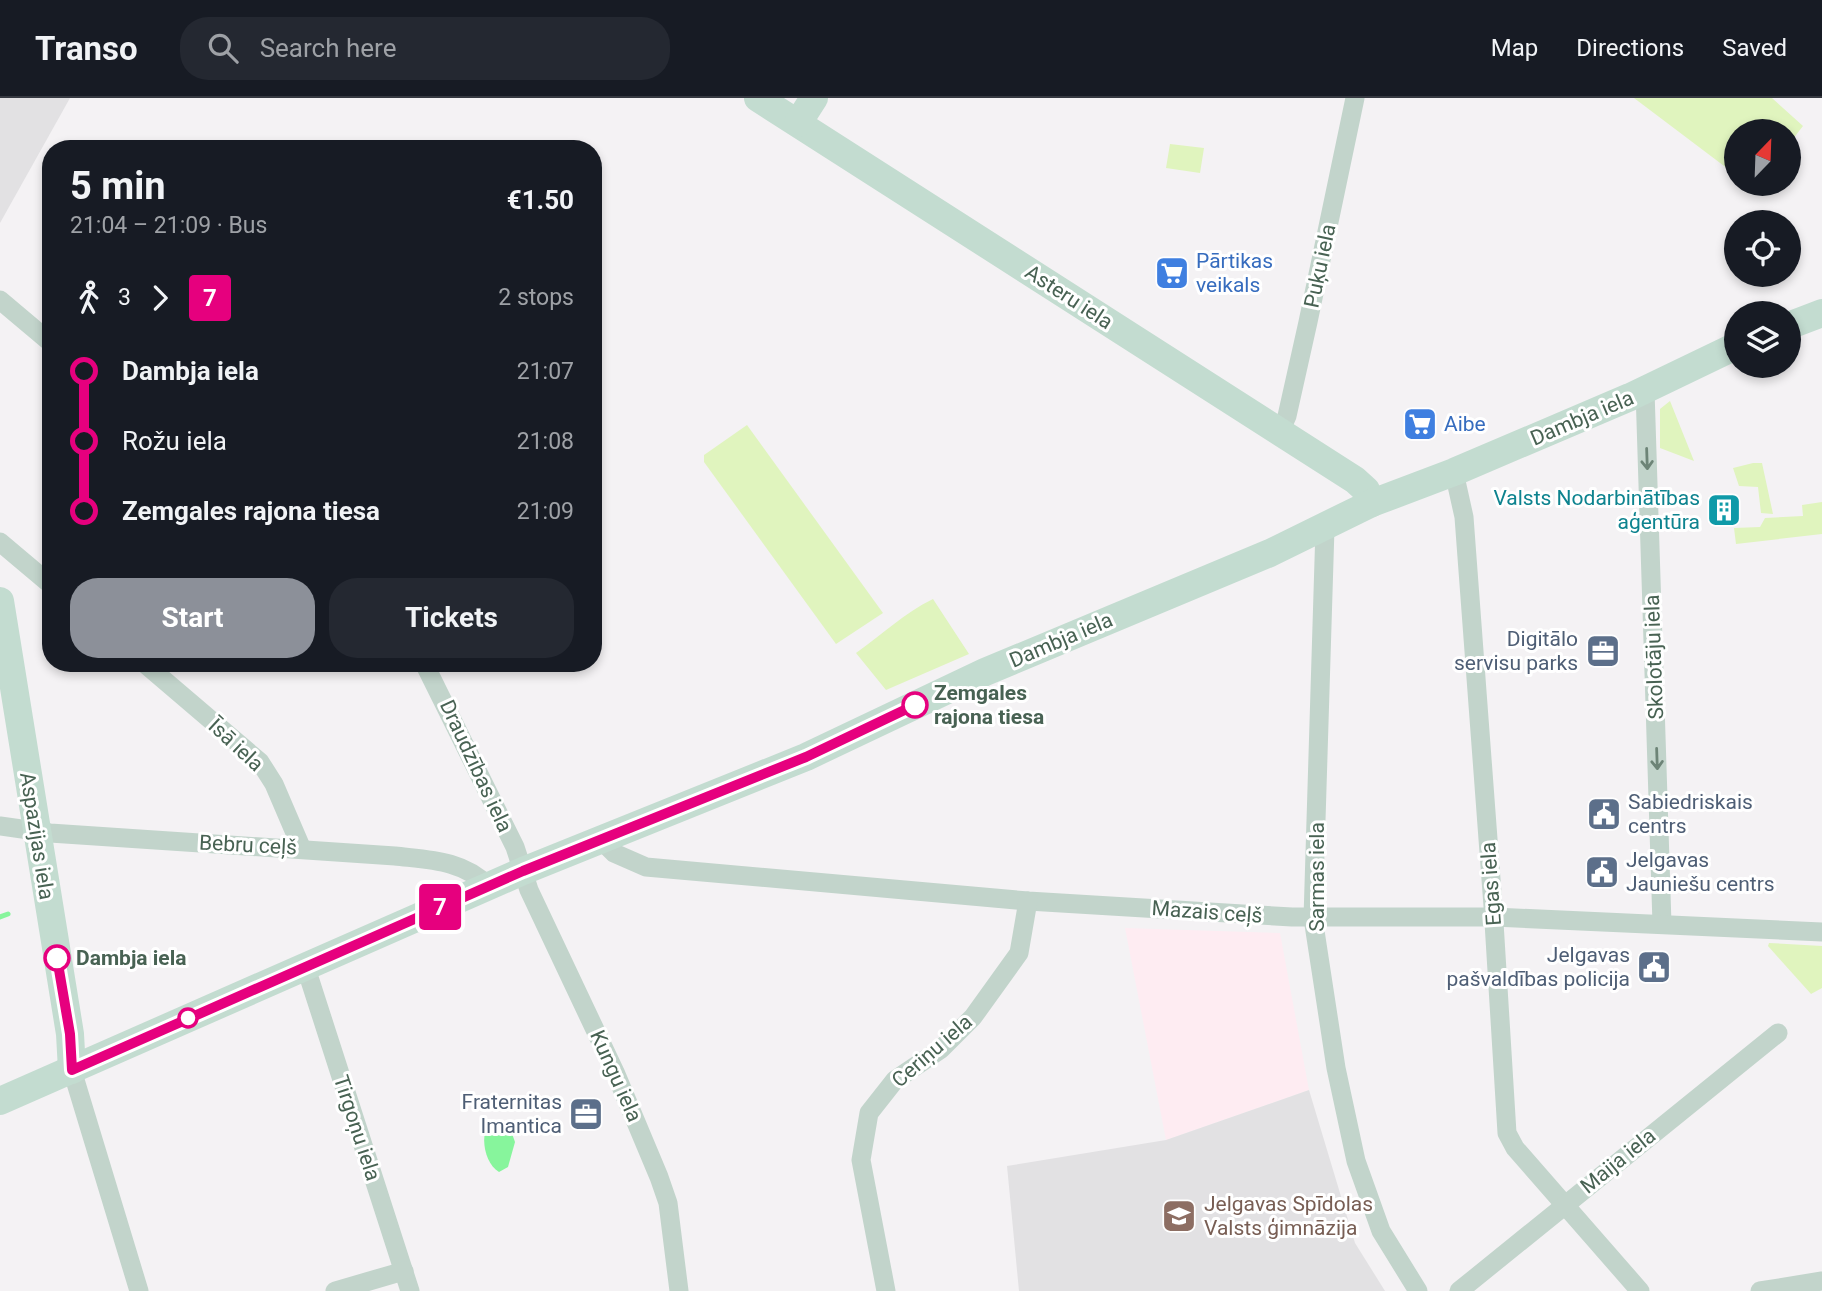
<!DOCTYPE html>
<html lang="en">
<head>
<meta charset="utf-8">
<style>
  :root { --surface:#171b24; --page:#242831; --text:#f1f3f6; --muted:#9ea1a6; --line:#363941; --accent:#8c9099 }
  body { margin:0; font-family:Roboto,sans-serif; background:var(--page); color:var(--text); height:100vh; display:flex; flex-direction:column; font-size:26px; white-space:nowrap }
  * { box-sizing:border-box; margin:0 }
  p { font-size:23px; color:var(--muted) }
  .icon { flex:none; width:38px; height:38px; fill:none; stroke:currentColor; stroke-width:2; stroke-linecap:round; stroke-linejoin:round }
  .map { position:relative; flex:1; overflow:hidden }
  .drawer { position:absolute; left:42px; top:42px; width:560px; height:532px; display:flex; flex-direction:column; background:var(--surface); border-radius:28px; box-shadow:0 4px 10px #0003 }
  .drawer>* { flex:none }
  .badge { padding:0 14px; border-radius:5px; font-size:24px; line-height:46px }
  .needle { width:46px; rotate:23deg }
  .tools { position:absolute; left:1724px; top:21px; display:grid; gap:14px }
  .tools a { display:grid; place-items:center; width:77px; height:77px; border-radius:50%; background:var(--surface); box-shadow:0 4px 10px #0003; font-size:35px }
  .map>.badge { position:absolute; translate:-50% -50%; box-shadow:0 0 0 4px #fff }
  .legs { display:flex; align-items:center; gap:10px; height:77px; padding:0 28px; font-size:23px }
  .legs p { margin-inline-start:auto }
  .headline { display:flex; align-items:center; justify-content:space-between; height:119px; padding:0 28px }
  h1 { font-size:38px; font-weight:700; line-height:52px }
  .primary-button { display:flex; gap:14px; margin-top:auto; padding:14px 28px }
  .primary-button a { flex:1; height:80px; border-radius:28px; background:var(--accent); color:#fff; font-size:28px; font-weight:700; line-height:80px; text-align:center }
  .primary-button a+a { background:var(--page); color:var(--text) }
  ul { padding:0 28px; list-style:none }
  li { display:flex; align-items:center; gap:24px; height:70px; font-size:26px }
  li i { display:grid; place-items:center; width:10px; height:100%; margin:0 9px; background:currentColor }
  li i::after { content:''; width:18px; height:18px; margin:-9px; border:5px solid; border-radius:50%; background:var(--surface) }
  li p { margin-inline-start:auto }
  li:first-child i { background:linear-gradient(#0000 50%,currentColor 0) }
  li:last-child i { background:linear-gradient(currentColor 50%,#0000 0) }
  header { display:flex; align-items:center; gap:42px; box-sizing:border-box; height:98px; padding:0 35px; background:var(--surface); border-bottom:2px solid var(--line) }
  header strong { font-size:33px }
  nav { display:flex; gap:38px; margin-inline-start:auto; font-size:24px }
  .search { width:490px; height:63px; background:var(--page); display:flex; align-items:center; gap:18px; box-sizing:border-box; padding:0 24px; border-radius:28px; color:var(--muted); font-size:26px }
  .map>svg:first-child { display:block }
  .commercial { fill:#feecf2 }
  .education { fill:#e2e1e3 }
  .green { fill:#e0f4be }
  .water { fill:#87f59c }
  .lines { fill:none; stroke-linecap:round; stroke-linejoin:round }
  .stream { stroke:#87f59c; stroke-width:5 }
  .street { stroke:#c2d4cb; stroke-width:19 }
  .secondary { stroke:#c3dcd0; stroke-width:28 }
  .oneway { stroke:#6d8477 }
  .line-1-casing { stroke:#fff; stroke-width:16 }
  .line-1 { stroke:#e6007e; stroke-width:10 }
  .stop-1-dot { fill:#fff; stroke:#e6007e; stroke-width:3.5 }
  .labels { text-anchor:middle; stroke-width:6; stroke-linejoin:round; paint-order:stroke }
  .shop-label { font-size:21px; fill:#366cbe; stroke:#fff; text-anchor:start }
  .street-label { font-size:21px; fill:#486253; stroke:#fff }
  .culture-label { font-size:21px; fill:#0d838f; stroke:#fff; text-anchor:end }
  .service-label { font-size:21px; fill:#4e5e75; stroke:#fff; text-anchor:end }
  .stop-label { font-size:21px; font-weight:bold; fill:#486253; stroke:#fff; text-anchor:start }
  .education-label { font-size:21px; fill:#785e54; stroke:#fff; text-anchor:start }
</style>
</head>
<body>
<header>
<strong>Transo</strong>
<div class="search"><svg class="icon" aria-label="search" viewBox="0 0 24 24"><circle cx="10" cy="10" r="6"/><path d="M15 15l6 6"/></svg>Search here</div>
<nav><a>Map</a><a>Directions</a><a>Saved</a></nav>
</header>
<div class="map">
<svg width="1822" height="1193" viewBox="0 0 1822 1193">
  <rect width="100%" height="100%" fill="#f4f2f4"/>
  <path class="commercial" d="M1125 830 1280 835 1309 992 1166 1042Z"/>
  <g class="education">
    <path d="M0 0H70L0 125Z"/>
    <path d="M1309 992 1355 1145 1385 1193H1019L1007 1068 1166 1042Z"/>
  </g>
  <g class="green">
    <path d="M1634 0H1772L1803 28 1789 46 1788 33H1736V77Z"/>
    <path d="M1170 46 1204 50 1200 75 1166 70Z"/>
    <path d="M1670 303 1694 363 1660 350V311Z"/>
    <path d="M747 327 883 515 836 546 704 364V357Z"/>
    <path d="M1753 365H1762L1773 416 1761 415 1758 389 1739 388 1733 370Z"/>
    <path d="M1822 404V436L1736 446 1734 430 1760 429 1765 420 1803 418 1802 407Z"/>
    <path d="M933 501 969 556 886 592 856 555C883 536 904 515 933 501Z"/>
    <path d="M1769 845 1822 848V890L1811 896 1768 848Z"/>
  </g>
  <path class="water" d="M496 1024 510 1030 515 1044 508 1069 499 1074C485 1066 480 1040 488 1026Z"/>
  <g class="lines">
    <path class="stream" d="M0 819 8 816"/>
    <g class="street">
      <path d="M0 202 51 245"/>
      <path d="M1645 292 1662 826"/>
      <path d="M1280 334 1287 318 1308 224 1355 0"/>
      <path d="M1454 374 1464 419 1493 808 1507 1035 1515 1050 1640 1193"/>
      <path d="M1325 430 1313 820 1336 970 1356 1063 1381 1133 1418 1193"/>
      <path d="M0 444 51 487"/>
      <path d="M144 565 260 664 274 686 301 749"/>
      <path d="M424 565 515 749 529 792 615 974 659 1079 668 1105 679 1193"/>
      <path d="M0 728 50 735 395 758C429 762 463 762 488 788"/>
      <path d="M601 742 614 755 646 769 1028 803 1292 819H1494L1822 834"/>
      <path d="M305 867 410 1193"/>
      <path d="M72 972 139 1193"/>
      <path d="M335 1193 404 1173"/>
      <path d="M886 1193 861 1062 869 1015 895 982 941 951 973 919 1019 855 1028 803"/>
      <path d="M1459 1193 1778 935"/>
      <path d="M1760 1193 1822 1183"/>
    </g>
    <g class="secondary">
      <path d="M758 0 1355 382 1366 392 1372 405"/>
      <path d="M798 25 814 0"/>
      <path d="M1788 228 1822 215"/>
      <path d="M0 503 70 936 72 972"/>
      <path d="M0 1003 523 773 806 659 985 574 1270 455 1372 405 1454 374 1630 299 1736 248"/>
    </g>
  </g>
  <defs><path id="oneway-shaft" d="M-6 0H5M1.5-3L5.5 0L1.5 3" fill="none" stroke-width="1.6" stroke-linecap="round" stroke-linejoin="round" transform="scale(1.75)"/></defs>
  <g class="oneway">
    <use href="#oneway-shaft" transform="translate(1647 361) rotate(88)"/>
    <use href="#oneway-shaft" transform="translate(1657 661) rotate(88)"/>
  </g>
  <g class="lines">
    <g class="line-1-casing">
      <path id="line-1" d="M57 860 70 936 72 972 523 773 806 659 915 607"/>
    </g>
    <use href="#line-1" class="line-1"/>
  </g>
  <defs>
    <g id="supermarket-square" transform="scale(1.75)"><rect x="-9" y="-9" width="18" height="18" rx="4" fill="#3f7fe0" stroke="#fff"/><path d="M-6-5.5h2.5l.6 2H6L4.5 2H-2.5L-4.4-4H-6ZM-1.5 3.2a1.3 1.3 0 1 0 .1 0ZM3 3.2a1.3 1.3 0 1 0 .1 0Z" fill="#fff"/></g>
    <g id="building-square" transform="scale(1.75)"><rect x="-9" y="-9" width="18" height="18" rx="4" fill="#0f9aa8" stroke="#fff"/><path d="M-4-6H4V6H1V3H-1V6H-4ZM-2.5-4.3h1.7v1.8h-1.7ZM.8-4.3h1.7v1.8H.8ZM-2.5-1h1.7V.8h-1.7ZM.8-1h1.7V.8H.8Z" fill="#fff"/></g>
    <g id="office-square" transform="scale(1.75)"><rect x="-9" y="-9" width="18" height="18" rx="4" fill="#5c6f8a" stroke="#fff"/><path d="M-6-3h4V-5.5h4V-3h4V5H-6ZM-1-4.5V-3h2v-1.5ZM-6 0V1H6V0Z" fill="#fff"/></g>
    <g id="civic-square" transform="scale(1.75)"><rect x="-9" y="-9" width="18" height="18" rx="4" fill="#5c6f8a" stroke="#fff"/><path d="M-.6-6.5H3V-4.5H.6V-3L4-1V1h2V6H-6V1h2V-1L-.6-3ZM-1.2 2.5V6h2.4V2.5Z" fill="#fff"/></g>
    <g id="school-square" transform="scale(1.75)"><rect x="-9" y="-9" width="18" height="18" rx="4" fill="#8d6e63" stroke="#fff"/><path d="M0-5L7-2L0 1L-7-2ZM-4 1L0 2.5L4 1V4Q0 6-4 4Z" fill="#fff"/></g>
  </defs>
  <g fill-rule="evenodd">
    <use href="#supermarket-square" x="1172" y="175"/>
    <use href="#supermarket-square" x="1420" y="326"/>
    <use href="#building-square" x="1724" y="412"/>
    <use href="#office-square" x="1603" y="553"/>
    <use href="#civic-square" x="1604" y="716"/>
    <use href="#civic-square" x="1602" y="774"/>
    <use href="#civic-square" x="1654" y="869"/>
    <use href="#office-square" x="586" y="1016"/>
    <use href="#school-square" x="1179" y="1118"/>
  </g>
  <g class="stop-1-dot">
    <circle cx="915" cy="607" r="12"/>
    <circle cx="57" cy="860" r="12"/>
    <circle cx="188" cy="920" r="9"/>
  </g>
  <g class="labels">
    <g class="shop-label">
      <text x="1196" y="170">Pārtikas<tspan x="1196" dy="24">veikals</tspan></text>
      <text x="1444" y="333">Aibe</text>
    </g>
    <g class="street-label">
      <text transform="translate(1320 168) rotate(-78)" y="7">Puķu iela</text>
      <text transform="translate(1069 199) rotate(33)" y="7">Asteru iela</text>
      <text transform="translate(1582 320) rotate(-23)" y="7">Dambja iela</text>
      <text transform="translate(1061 542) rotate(-23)" y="7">Dambja iela</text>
      <text transform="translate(1654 559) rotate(-92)" y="7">Skolotāju iela</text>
      <text transform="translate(236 647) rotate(43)" y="7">Īsā iela</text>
      <text transform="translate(476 668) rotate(65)" y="7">Draudzības iela</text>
      <text transform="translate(37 738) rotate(81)" y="7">Aspazijas iela</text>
      <text transform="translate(248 747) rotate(3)" y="7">Bebru ceļš</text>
      <text transform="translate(1317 779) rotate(-90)" y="7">Sarmas iela</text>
      <text transform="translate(1491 786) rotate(-94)" y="7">Egas iela</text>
      <text transform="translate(1207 814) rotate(4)" y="7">Mazais ceļš</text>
      <text transform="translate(932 953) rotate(-41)" y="7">Ceriņu iela</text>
      <text transform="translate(616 978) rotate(66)" y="7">Kungu iela</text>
      <text transform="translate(357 1030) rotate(72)" y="7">Tirgoņu iela</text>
      <text transform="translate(1618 1063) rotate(-39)" y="7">Maija iela</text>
    </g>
    <g class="culture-label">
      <text x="1700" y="407">Valsts Nodarbinātības<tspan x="1700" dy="24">aģentūra</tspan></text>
    </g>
    <g class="service-label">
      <text x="1578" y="548">Digitālo<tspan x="1578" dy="24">servisu parks</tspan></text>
      <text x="1628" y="711" text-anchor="start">Sabiedriskais<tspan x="1628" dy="24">centrs</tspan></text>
      <text x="1626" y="769" text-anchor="start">Jelgavas<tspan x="1626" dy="24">Jauniešu centrs</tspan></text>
      <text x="1630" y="864">Jelgavas<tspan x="1630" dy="24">pašvaldības policija</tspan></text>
      <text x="562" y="1011">Fraternitas<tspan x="562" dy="24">Imantica</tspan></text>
    </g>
    <g class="stop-label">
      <text x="934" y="602">Zemgales<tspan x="934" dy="24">rajona tiesa</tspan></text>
      <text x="76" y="867">Dambja iela</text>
    </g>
    <g class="education-label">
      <text x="1204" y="1113">Jelgavas Spīdolas<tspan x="1204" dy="24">Valsts ģimnāzija</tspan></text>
    </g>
  </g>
</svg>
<div class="tools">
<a><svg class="needle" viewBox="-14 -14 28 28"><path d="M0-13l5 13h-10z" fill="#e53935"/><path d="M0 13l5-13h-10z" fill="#9ea1a6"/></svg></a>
<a><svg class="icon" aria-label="locate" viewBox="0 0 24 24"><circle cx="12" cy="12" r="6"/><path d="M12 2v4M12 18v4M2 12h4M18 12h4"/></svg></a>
<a><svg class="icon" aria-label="layers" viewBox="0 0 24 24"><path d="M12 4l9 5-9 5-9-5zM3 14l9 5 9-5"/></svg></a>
</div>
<b class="badge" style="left:440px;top:809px;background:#e6007e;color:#fff">7</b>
<section class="drawer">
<div class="headline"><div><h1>5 min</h1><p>21:04 – 21:09 · Bus</p></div><b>€1.50</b></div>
<div class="legs"><svg class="icon" aria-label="walk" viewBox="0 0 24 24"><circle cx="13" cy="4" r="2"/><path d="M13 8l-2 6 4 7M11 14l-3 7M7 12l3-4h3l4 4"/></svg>3<svg class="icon" aria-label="forward" viewBox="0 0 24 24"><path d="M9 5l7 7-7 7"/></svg><b class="badge" style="background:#e6007e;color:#fff">7</b><p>2 stops</p></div>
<ul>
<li><i style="color:#e6007e"></i><b>Dambja iela</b><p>21:07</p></li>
<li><i style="color:#e6007e"></i><span>Rožu iela</span><p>21:08</p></li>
<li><i style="color:#e6007e"></i><b>Zemgales rajona tiesa</b><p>21:09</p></li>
</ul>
<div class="primary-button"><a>Start</a><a>Tickets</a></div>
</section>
</div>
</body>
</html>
